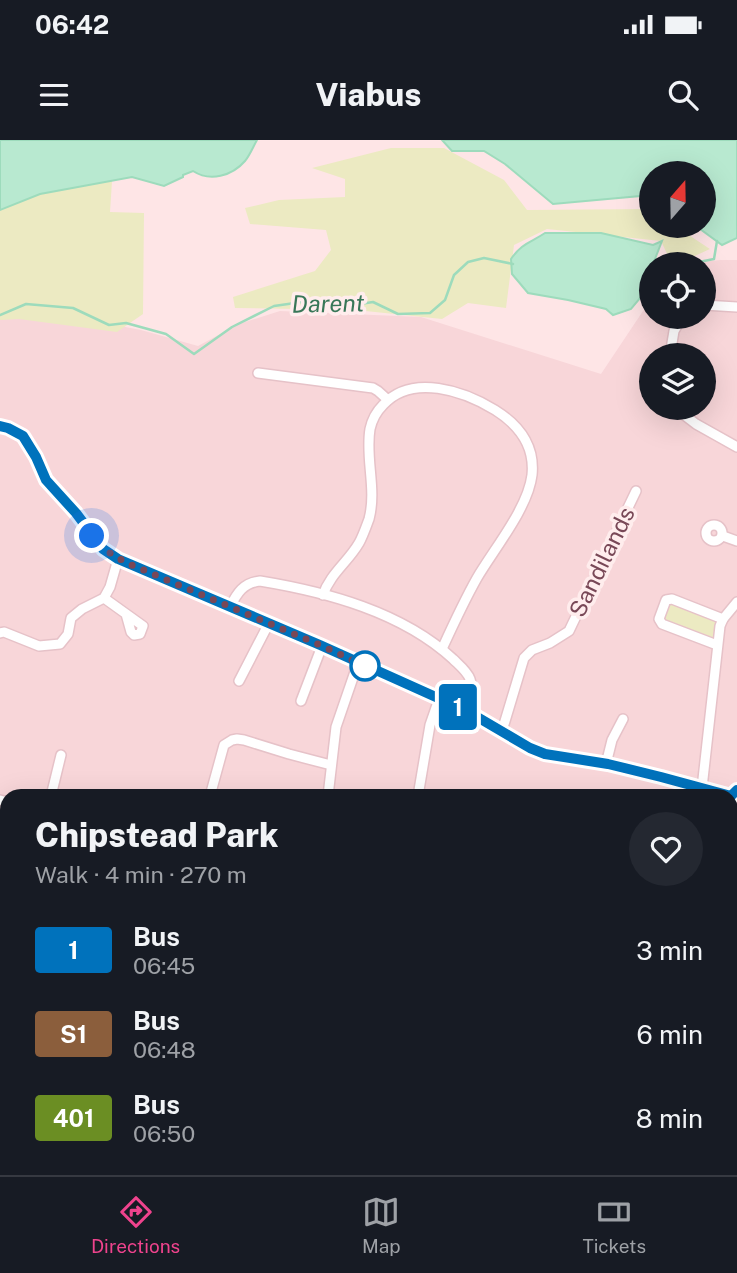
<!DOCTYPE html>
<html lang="en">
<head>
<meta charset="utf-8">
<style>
  :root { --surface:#171b24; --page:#242831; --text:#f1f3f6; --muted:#9ea1a6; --line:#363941; --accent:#ef438d }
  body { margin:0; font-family:"Public Sans",sans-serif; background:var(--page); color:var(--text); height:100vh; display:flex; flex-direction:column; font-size:26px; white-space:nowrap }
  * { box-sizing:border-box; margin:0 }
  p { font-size:23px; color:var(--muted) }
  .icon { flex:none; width:38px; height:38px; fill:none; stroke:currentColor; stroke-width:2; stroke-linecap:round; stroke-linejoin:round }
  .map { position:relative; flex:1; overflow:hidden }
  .panel { position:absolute; left:0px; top:649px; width:738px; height:387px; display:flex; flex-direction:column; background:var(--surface); border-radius:21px 21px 0 0; box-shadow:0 7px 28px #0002 }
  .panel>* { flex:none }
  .badge { padding:0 14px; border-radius:5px; font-size:24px; line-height:46px }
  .needle { width:46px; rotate:20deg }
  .fabs { position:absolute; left:639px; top:21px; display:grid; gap:14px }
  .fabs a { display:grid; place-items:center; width:77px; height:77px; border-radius:50%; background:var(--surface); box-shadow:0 7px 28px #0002; font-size:35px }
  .you { position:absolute; width:35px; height:35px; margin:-18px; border:5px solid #fff; border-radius:50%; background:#1a73e8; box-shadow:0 0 0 10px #1a73e833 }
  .map>.badge { position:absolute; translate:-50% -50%; box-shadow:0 0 0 4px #fff }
  .round { display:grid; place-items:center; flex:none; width:74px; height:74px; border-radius:37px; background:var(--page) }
  .summary { display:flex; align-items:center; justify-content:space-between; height:119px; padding:0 35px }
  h1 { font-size:33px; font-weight:800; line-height:52px }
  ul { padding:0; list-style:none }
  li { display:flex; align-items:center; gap:21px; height:84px; padding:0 35px }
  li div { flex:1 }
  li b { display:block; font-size:26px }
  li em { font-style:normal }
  li .badge { min-width:77px; font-weight:700; text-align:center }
  .status { display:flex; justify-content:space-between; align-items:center; height:49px; padding:0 35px; background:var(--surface); direction:ltr }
  .status svg { height:19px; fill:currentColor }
  header { display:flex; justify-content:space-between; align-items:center; height:91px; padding:0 35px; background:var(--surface); font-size:32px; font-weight:800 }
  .menu { display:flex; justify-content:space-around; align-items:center; height:98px; border-top:2px solid var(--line); background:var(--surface); font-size:19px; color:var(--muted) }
  .menu a { display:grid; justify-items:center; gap:4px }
  .menu .selected { color:var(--accent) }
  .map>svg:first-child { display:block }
  .residential { fill:#f8d6d9; fill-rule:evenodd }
  .education { fill:#e1e2fa }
  .green { fill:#eceac2 }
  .water { fill:#b8e9d0; stroke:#9ddbbc; stroke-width:2 }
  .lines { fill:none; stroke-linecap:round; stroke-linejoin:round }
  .stream { stroke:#9ddbbc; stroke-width:2.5 }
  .minor-casing { stroke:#e6c2c8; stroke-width:12 }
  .trunk-casing { stroke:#d4c4c9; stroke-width:18 }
  .minor { stroke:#fff; stroke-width:9 }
  .trunk { stroke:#fd9aae; stroke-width:14 }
  .line-casing { stroke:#fff; stroke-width:16 }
  .line { stroke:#0072bc; stroke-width:10 }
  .walk { stroke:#794857; stroke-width:7; stroke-dasharray:0 12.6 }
  .stop-dot { fill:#fff; stroke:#0072bc; stroke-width:3.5 }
  .labels { text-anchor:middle; stroke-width:7; stroke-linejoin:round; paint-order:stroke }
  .street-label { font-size:23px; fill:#794857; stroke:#ffeded }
  .water-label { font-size:24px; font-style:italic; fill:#387758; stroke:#ffeded }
</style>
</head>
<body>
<div class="status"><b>06:42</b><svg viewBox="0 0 49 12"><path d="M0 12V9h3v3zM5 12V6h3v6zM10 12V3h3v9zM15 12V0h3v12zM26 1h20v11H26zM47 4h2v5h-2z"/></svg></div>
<header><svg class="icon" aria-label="menu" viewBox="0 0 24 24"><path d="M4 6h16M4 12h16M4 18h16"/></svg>Viabus<svg class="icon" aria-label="search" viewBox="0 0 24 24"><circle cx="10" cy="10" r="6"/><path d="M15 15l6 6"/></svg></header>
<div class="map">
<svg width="737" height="1035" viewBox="0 0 737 1035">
  <rect width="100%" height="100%" fill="#fee5e6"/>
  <path class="residential" d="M720 120H737V1035H0V173L26 168 141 190 198 206 239 184 280 171 421 177 601 234 651 159V177H704V124H686ZM651 215H704V268H651ZM7 656H732V1029H7Z"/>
  <path class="education" d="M732 912 737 913V1034L660 1035V1029H732Z"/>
  <g class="green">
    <path d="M391 8H444L504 40 527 70 650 69 651 86H675L710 109 677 124H672L661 101 547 89 514 105 506 168 468 163 442 179 356 170 235 168 233 157 315 131 331 110 326 90 250 84 245 68 279 60 345 57V39L312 28Z"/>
    <path d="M112 41 110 72 144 73 143 174 117 192 19 179 0 180V70L40 54Z"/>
    <path d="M669 462 717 481 714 498 663 479Z"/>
  </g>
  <g class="water">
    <path d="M0 0H257C253 7 250 15 245 21 232 36 210 42 193 31L183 35V37L164 46 132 37 40 54 0 70Z"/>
    <path d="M442 0H737V98L722 105 696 86H704V33H651V55L553 64 505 24 484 11H452Z"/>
    <path d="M545 93H601L653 105 662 101 653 124H651V145L631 169 613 175 606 169 568 160 528 153 512 134 511 119C522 103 530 103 545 93Z"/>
  </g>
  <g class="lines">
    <g class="stream">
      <path d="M689 124 714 119 717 101"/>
      <path d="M0 175 26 164 73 168 109 185 126 183 166 194 194 214 232 187 274 166 309 161 340 167 373 162 398 174 430 173 445 160 454 135 468 122 484 118 513 124"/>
    </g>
    <g class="minor-casing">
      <g id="minor">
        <path d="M704 165 737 167"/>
        <path d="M670 215 674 191 682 177"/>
        <path d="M258 233 373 248 378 251 388 260"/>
        <path d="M675 268 696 284 737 307"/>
        <path d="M0 286C33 292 31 319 48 341 56 352 66 361 74 370 91 390 95 403 118 419L322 506 467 571 530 608 545 614 606 624 661 637 737 657"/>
        <circle cx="714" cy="393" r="8"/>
        <path d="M723 396 737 401"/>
        <path d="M323 455C330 434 348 422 359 403 363 396 366 387 369 379 377 349 365 318 370 289 372 280 376 272 383 265 412 233 464 251 495 270 519 285 535 306 532 335 528 368 494 409 477 438 464 461 453 485 442 509"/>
        <path d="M104 458 143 486 140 494 134 495 131 492 126 474"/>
        <path d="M230 467C237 453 243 443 260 441 327 452 402 472 453 519 459 525 467 531 470 539 474 550 469 561 467 571"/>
        <path d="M0 493 4 492 39 506 60 504 68 494 71 478 82 469 104 458 110 447 118 419"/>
        <path d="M717 505 662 484 659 479 666 460 672 459 723 479"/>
        <path d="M239 541 269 483"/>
        <path d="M301 561 322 506"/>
        <path d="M502 591 524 518 532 510 550 503 569 491 636 351"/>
        <path d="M606 624 612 600 623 579"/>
        <path d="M702 648 720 486 723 479 737 462"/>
        <path d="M51 656 61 615"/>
        <path d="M210 656 224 605 232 600 237 599 244 600 289 614 331 625"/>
        <path d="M328 656 336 587 358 523"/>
        <path d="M418 656 430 585 439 559"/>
        <path d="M0 660 7 662"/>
        <path d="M732 813 737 814"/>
        <path d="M52 1035 55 1029"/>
        <path d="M200 1035 202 1029"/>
        <path d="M377 1035 380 1029"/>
        <path d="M643 1035 644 1029"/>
      </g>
    </g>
    <g class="trunk-casing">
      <g id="trunk">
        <path d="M0 975 7 979"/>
        <path d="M98 1029 109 1035"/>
      </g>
    </g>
    <use href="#minor" class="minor"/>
    <use href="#trunk" class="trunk"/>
  </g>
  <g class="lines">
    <g class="line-casing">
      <path id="line" d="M0 286 8 288 23 296 36 317 46 340 76 373 103 409 118 419 320 505 467 571 530 608 545 614 608 624 661 637 731 656 737 650"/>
    </g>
    <use href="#line" class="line"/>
    <path class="walk" d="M92 396 103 409 127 423 320 505 365 526"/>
  </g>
  <circle class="stop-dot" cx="365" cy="526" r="14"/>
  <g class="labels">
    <g class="street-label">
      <text transform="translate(602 422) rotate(-64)" y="8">Sandilands</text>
    </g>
    <g class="water-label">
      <text transform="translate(328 164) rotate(-1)" y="8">Darent</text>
    </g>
  </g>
</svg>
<div class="fabs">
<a><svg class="needle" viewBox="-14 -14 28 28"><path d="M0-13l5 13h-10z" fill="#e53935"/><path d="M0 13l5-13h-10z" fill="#9ea1a6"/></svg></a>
<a><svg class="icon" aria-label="locate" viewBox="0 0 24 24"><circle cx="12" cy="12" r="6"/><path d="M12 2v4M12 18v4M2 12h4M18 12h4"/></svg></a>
<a><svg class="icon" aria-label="layers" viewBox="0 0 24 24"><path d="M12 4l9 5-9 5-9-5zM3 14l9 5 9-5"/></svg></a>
</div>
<div class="you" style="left:92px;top:396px"></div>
<b class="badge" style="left:458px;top:567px;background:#0072bc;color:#fff">1</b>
<section class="panel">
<div class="summary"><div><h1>Chipstead Park</h1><p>Walk · 4 min · 270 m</p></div><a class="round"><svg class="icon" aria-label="heart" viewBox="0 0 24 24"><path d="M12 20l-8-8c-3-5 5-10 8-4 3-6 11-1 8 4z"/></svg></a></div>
<ul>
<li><span class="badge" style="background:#0072bc;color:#fff">1</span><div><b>Bus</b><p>06:45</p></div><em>3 min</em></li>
<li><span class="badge" style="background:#8b5e3c;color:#fff">S1</span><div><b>Bus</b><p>06:48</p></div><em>6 min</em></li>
<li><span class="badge" style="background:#6b8e23;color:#fff">401</span><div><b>Bus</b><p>06:50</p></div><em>8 min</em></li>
</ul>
</section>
</div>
<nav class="menu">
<a class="selected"><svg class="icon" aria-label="directions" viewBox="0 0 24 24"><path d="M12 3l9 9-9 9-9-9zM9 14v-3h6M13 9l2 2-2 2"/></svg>Directions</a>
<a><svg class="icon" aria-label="map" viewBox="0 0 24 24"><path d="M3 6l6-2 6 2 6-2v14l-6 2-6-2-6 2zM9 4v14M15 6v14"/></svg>Map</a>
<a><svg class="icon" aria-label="tickets" viewBox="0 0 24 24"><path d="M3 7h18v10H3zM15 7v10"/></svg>Tickets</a>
</nav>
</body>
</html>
